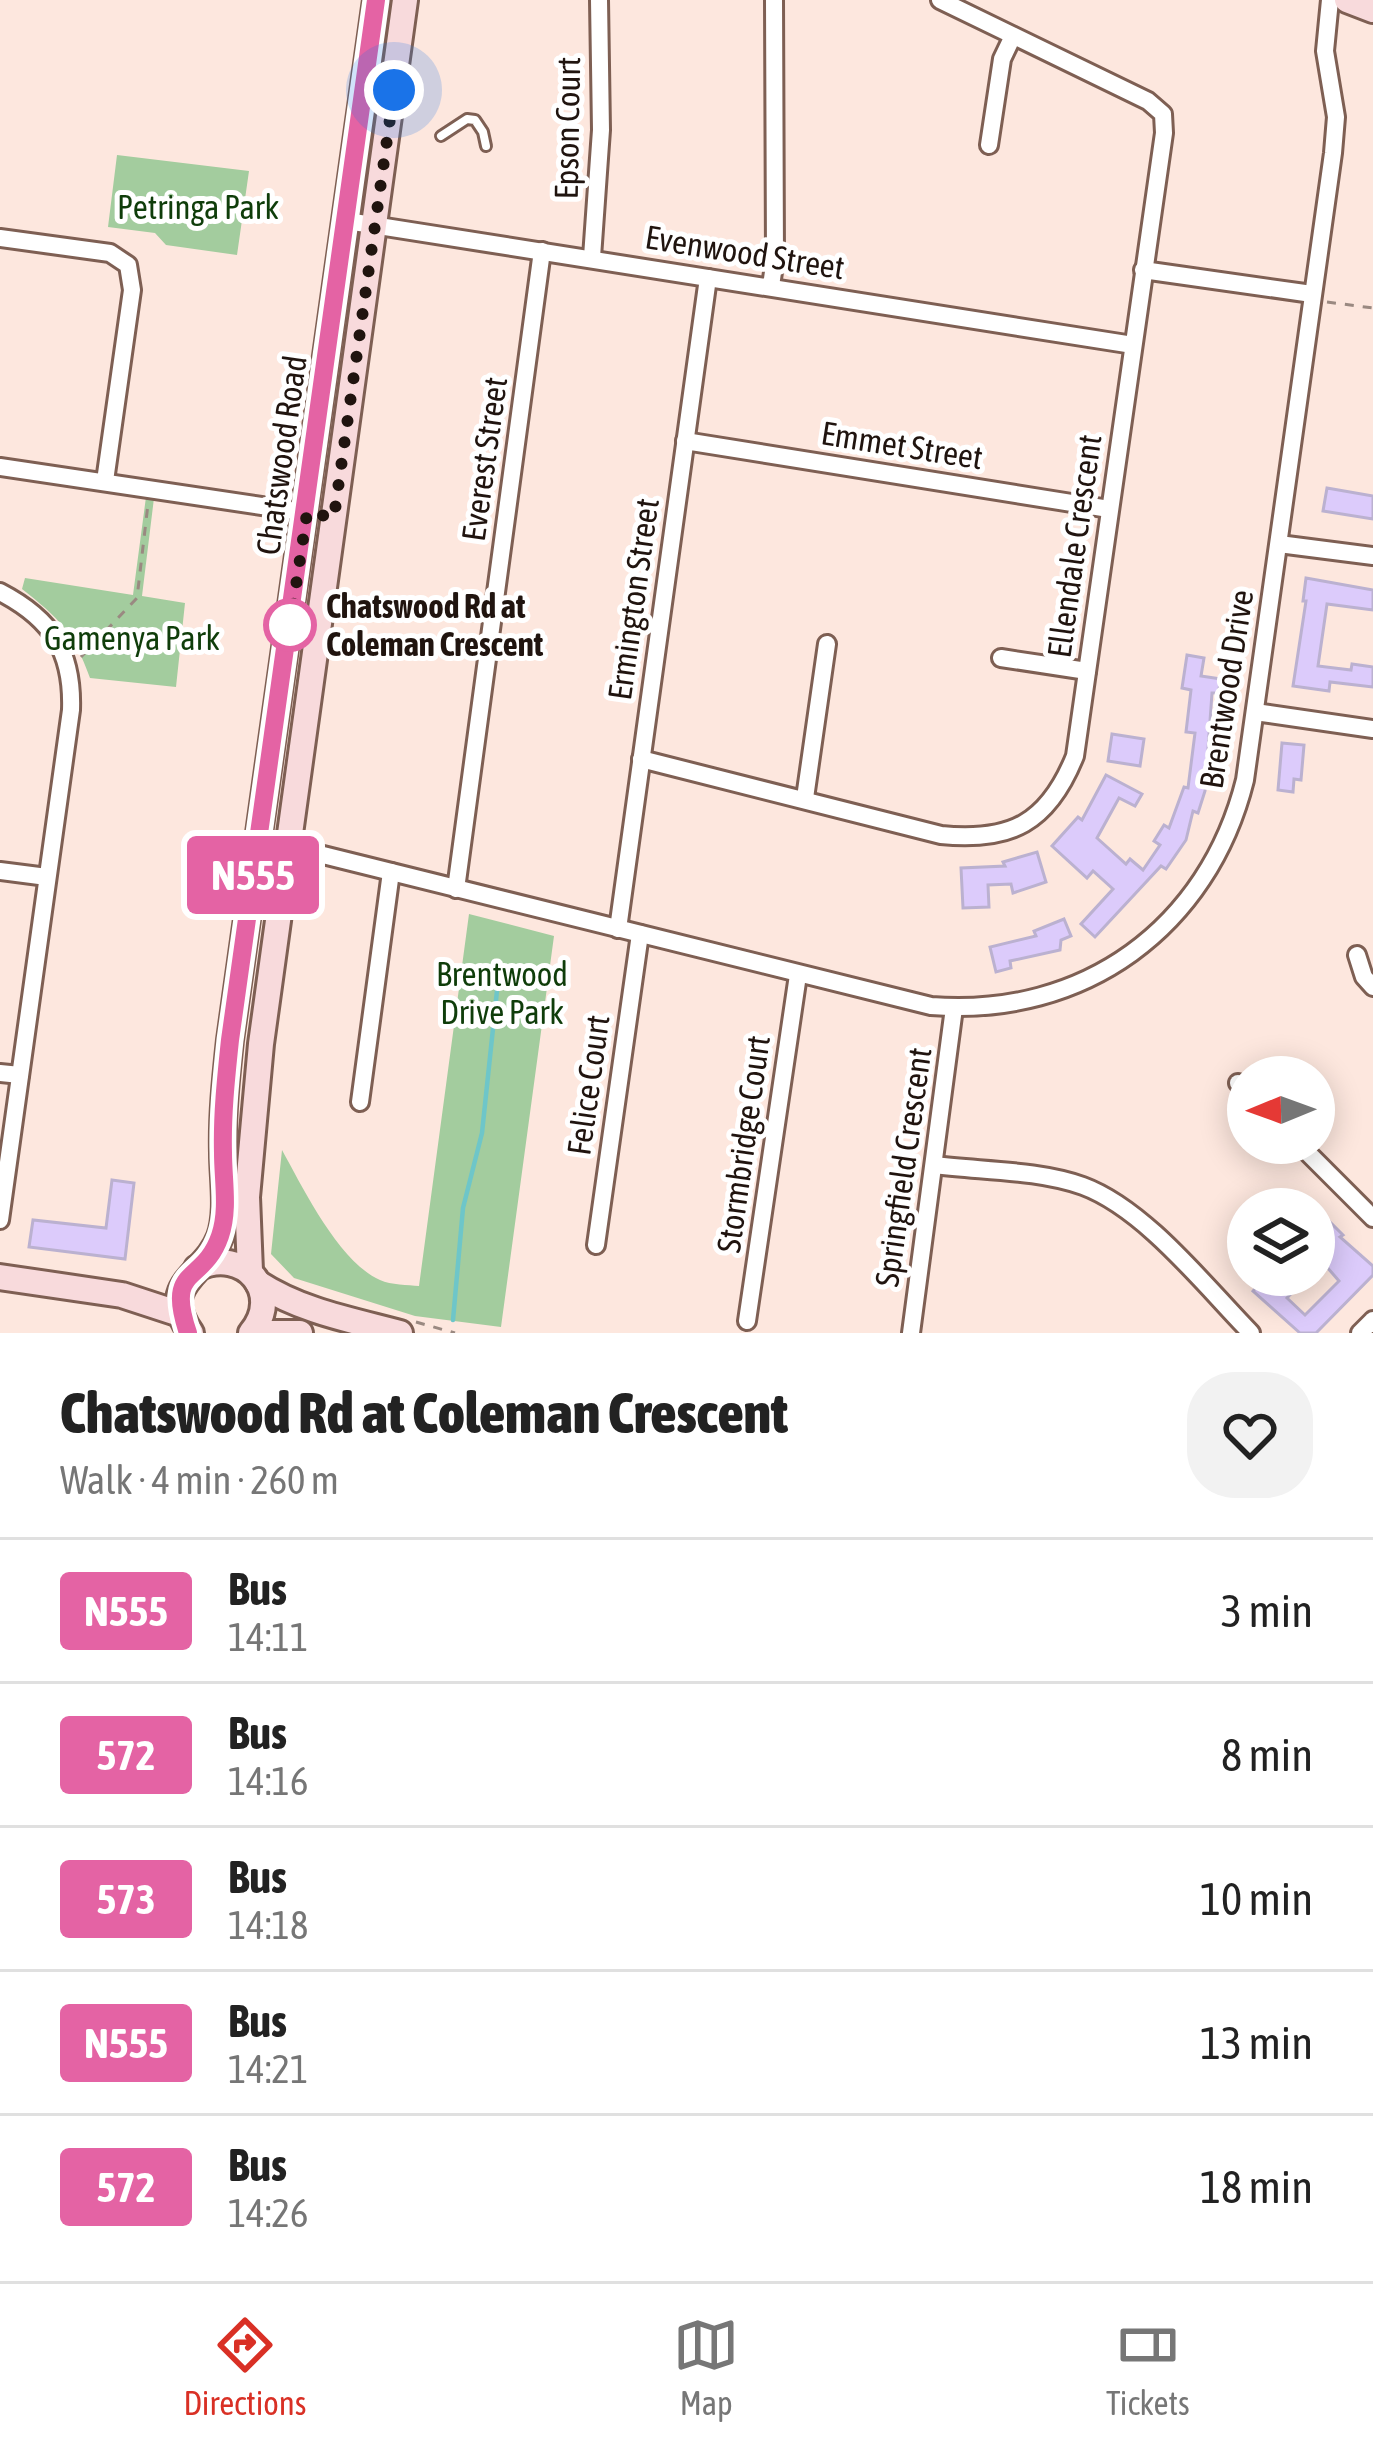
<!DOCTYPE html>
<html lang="en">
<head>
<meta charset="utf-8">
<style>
  :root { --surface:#fff; --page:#f2f2f2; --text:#222; --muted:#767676; --line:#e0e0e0; --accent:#d93025 }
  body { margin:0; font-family:"Asap Condensed",sans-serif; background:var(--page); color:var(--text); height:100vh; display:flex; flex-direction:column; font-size:45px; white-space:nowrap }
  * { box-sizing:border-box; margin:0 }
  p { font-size:39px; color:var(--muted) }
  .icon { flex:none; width:66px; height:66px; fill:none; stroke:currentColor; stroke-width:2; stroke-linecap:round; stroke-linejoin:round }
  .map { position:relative; height:1333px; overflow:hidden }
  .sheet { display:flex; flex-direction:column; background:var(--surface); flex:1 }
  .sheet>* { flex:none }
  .badge { padding:0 24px; border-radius:9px; font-size:42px; line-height:78px }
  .needle { width:78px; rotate:269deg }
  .tools { position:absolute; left:1227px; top:1056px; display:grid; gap:24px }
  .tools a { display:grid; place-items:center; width:108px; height:108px; border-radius:50%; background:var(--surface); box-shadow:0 6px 30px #0003; font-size:60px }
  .you { position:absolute; width:60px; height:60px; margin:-30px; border:9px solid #fff; border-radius:50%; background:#1a73e8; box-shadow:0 0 0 18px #1a73e833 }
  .map>.badge { position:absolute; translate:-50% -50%; box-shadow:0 0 0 6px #fff }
  .round { display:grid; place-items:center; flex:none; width:126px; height:126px; border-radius:48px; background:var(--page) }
  .overview { display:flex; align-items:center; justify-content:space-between; height:204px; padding:0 60px }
  h1 { font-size:57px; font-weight:800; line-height:90px }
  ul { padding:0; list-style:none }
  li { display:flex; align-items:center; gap:36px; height:144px; padding:0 60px; border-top:3px solid var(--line) }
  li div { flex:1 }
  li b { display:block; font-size:45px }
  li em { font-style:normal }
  li .badge { min-width:132px; font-weight:700; text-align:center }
  .tab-bar { display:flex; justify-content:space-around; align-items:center; height:168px; border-top:3px solid var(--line); background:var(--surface); font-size:33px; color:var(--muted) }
  .tab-bar a { display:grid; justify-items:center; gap:6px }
  .tab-bar .current { color:var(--accent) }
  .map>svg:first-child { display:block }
  .green { fill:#a3cc9e }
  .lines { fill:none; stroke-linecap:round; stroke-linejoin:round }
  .stream { stroke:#6ec6c9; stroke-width:4.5 }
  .building { fill:#dccbfb; stroke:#bbb1d0; stroke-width:3 }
  .lane-casing { stroke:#7e5f53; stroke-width:14 }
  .street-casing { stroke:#7e5f53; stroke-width:22 }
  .secondary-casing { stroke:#7e5f53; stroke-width:30 }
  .path { stroke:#9a8981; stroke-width:3; stroke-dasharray:9 9; stroke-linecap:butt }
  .lane { stroke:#fff; stroke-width:8 }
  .street { stroke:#fff; stroke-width:16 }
  .secondary { stroke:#f8dadc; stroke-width:24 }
  .line-casing { stroke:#fff; stroke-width:27 }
  .line { stroke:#e463a4; stroke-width:18 }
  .walk { stroke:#20140f; stroke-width:12; stroke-dasharray:0 21.6 }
  .stop-dot { fill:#fff; stroke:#e463a4; stroke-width:6 }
  .labels { text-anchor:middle; stroke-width:10; stroke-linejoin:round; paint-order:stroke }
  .street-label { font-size:33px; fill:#20140f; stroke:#fff }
  .park-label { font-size:33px; fill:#0f3d0a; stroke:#fff }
  .stop-label { font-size:33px; font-weight:bold; fill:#20140f; stroke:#fff; text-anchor:start }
</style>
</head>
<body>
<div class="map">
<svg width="1373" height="1333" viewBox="0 0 1373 1333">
  <rect width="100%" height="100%" fill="#fde7de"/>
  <g class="green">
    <path d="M117 155 249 171 237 255 166 245 155 233 108 227Z"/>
    <path d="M146 497 154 498 142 596 185 603 176 687 90 678C74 633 59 618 22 589L25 578 133 595Z"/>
    <path d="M469 914 554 936 501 1327 415 1316 294 1278 271 1254 282 1150C303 1188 339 1262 380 1280 391 1285 408 1285 419 1286Z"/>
  </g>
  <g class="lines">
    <path class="stream" d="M453 1320 463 1208 482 1133 498 981"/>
  </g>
  <g class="building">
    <path d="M1327 488 1373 496V519L1323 511Z"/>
    <path d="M1306 578 1373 590V610L1327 604 1318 666 1351 670 1352 664 1373 667V687L1330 682 1329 691 1293 686 1306 601H1303Z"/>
    <path d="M1187 655 1204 658 1201 676 1221 679 1218 693H1212L1205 791 1198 813 1193 811 1186 840 1166 869 1161 866 1095 937 1081 924 1113 889 1093 871 1087 878 1052 846 1078 817 1082 820 1106 775 1142 794 1135 806 1119 798 1097 838 1126 864 1130 859 1143 870 1160 845 1154 841 1164 825 1169 828 1184 787 1188 788 1195 733 1186 732 1191 690 1182 688Z"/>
    <path d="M1112 734 1144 739 1140 766 1108 761Z"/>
    <path d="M1282 743 1304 745 1301 780 1294 779 1293 792 1278 790Z"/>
    <path d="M1037 852 1046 882 1013 893 1011 884 988 885 989 907 963 908 961 868 1005 866 1003 862Z"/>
    <path d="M1064 919 1071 936 1061 940 1060 950 1010 961 1011 968 996 972 990 947 1036 936 1034 931Z"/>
    <path d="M112 1180 134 1183 125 1259 29 1247 33 1220 106 1228Z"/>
    <path d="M1330 1222 1343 1235 1340 1237 1373 1266V1275L1316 1333H1300L1253 1291 1264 1278 1270 1283 1277 1275H1286L1298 1286 1287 1298 1305 1315 1339 1281 1314 1252V1238Z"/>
  </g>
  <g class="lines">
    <g class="lane-casing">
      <path id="lane" d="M441 136 467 119 475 120 483 132 486 146"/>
    </g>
    <g class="street-casing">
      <g id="street">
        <path d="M989 145 1002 59 1013 36"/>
        <path d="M347 221 1133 345"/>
        <path d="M0 238 110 253 128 265 132 290 105 481"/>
        <path d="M592 257 601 130 599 0"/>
        <path d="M1143 270 1312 294"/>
        <path d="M771 286 775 258 774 0"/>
        <path d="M685 441 1109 509"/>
        <path d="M0 467 309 513"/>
        <path d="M1279 544 1373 556"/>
        <path d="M0 592C52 619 73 652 71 710L0 1220"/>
        <path d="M1001 658 1087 671"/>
        <path d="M1255 712 1373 729"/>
        <path d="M641 759 941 835C1011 842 1048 823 1075 756L1164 133 1163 114 1148 101 940 0"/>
        <path d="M805 798 827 644"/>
        <path d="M258 844 311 852 931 1006C1084 1018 1208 928 1245 780L1333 153 1336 117 1325 51 1330 0"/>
        <path d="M0 871 47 877"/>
        <path d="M456 889 542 251"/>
        <path d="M618 929 708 278"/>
        <path d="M1357 955 1364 977 1373 987"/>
        <path d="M0 1073 20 1075"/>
        <path d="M1238 1083 1248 1093"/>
        <path d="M360 1102 391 872"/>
        <path d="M1298 1143 1373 1218"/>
        <path d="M935 1165C982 1171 1038 1170 1083 1186 1145 1209 1205 1286 1251 1333"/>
        <path d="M596 1245 640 934"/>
        <path d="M747 1321 798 975"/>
        <path d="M911 1333 954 1008"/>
        <path d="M1360 1333 1373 1320"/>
      </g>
    </g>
    <g class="secondary-casing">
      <g id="secondary">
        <path d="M1347 0 1373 10"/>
        <path d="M197 1268C244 1246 284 1293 251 1333"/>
        <path d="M250 1271 247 1197 261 1044 405 0"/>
        <path d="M0 1277 122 1295 180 1314"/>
        <path d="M258 1283C301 1311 351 1320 400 1333"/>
        <path d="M191 1333C156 1284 206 1275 220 1237 229 1211 223 1180 223 1153 222 1115 226 1078 230 1040L376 0"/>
        <path d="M269 1333H300"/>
      </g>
    </g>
    <g class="path">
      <path d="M1327 302 1373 308"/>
      <path d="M81 657 137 598 148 504"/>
      <path d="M416 1322 455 1333"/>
    </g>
    <use href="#lane" class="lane"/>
    <use href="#street" class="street"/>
    <use href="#secondary" class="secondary"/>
  </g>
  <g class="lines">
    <g class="line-casing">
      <path id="line" d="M188 1333C165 1265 203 1285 220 1236 229 1210 223 1180 223 1153 222 1115 226 1078 230 1040L376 0"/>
    </g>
    <use href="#line" class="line"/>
    <path class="walk" d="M290 625 307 513 334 517 394 90"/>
  </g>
  <circle class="stop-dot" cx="290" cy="625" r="24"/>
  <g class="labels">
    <g class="street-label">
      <text transform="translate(567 128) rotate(-89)" y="12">Epson Court</text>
      <text transform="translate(745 252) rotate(9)" y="12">Evenwood Street</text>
      <text transform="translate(902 445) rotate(9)" y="12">Emmet Street</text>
      <text transform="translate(281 455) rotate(-82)" y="12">Chatswood Road</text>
      <text transform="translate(484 459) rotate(-82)" y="12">Everest Street</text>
      <text transform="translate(1074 546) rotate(-82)" y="12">Ellendale Crescent</text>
      <text transform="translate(633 599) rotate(-82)" y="12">Ermington Street</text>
      <text transform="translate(1226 689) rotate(-81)" y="12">Brentwood Drive</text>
      <text transform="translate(588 1085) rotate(-82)" y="12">Felice Court</text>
      <text transform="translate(743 1144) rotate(-82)" y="12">Stormbridge Court</text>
      <text transform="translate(903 1167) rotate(-82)" y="12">Springfield Crescent</text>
    </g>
    <g class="park-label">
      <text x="198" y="219">Petringa Park</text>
      <text x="132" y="650">Gamenya Park</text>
      <text x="502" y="986">Brentwood<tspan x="502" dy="38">Drive Park</tspan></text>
    </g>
    <g class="stop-label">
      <text x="326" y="618">Chatswood Rd at<tspan x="326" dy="38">Coleman Crescent</tspan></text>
    </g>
  </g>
</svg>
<div class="tools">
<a><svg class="needle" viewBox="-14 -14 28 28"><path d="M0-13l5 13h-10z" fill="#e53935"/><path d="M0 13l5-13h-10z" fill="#767676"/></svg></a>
<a><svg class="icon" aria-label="layers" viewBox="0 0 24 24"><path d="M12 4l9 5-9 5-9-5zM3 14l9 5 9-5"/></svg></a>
</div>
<div class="you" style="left:394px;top:90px"></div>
<b class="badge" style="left:253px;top:875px;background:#e463a4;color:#fff">N555</b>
</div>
<section class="sheet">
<div class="overview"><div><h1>Chatswood Rd at Coleman Crescent</h1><p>Walk · 4 min · 260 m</p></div><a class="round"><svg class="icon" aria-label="heart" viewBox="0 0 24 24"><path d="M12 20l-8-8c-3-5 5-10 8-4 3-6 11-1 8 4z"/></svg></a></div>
<ul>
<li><span class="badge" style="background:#e463a4;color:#fff">N555</span><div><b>Bus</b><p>14:11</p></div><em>3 min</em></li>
<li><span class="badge" style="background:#e463a4;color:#fff">572</span><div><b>Bus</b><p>14:16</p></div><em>8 min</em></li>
<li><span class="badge" style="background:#e463a4;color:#fff">573</span><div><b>Bus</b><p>14:18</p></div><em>10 min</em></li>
<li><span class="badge" style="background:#e463a4;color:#fff">N555</span><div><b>Bus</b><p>14:21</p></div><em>13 min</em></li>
<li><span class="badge" style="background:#e463a4;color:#fff">572</span><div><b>Bus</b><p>14:26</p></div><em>18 min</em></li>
</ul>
</section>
<nav class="tab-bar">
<a class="current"><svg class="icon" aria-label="directions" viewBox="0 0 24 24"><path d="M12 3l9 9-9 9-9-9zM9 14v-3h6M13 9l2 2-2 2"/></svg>Directions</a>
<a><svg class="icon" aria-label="map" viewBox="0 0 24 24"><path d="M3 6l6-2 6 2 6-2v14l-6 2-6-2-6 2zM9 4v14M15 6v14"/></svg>Map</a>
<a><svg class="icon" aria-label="tickets" viewBox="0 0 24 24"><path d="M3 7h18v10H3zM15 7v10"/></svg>Tickets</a>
</nav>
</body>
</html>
